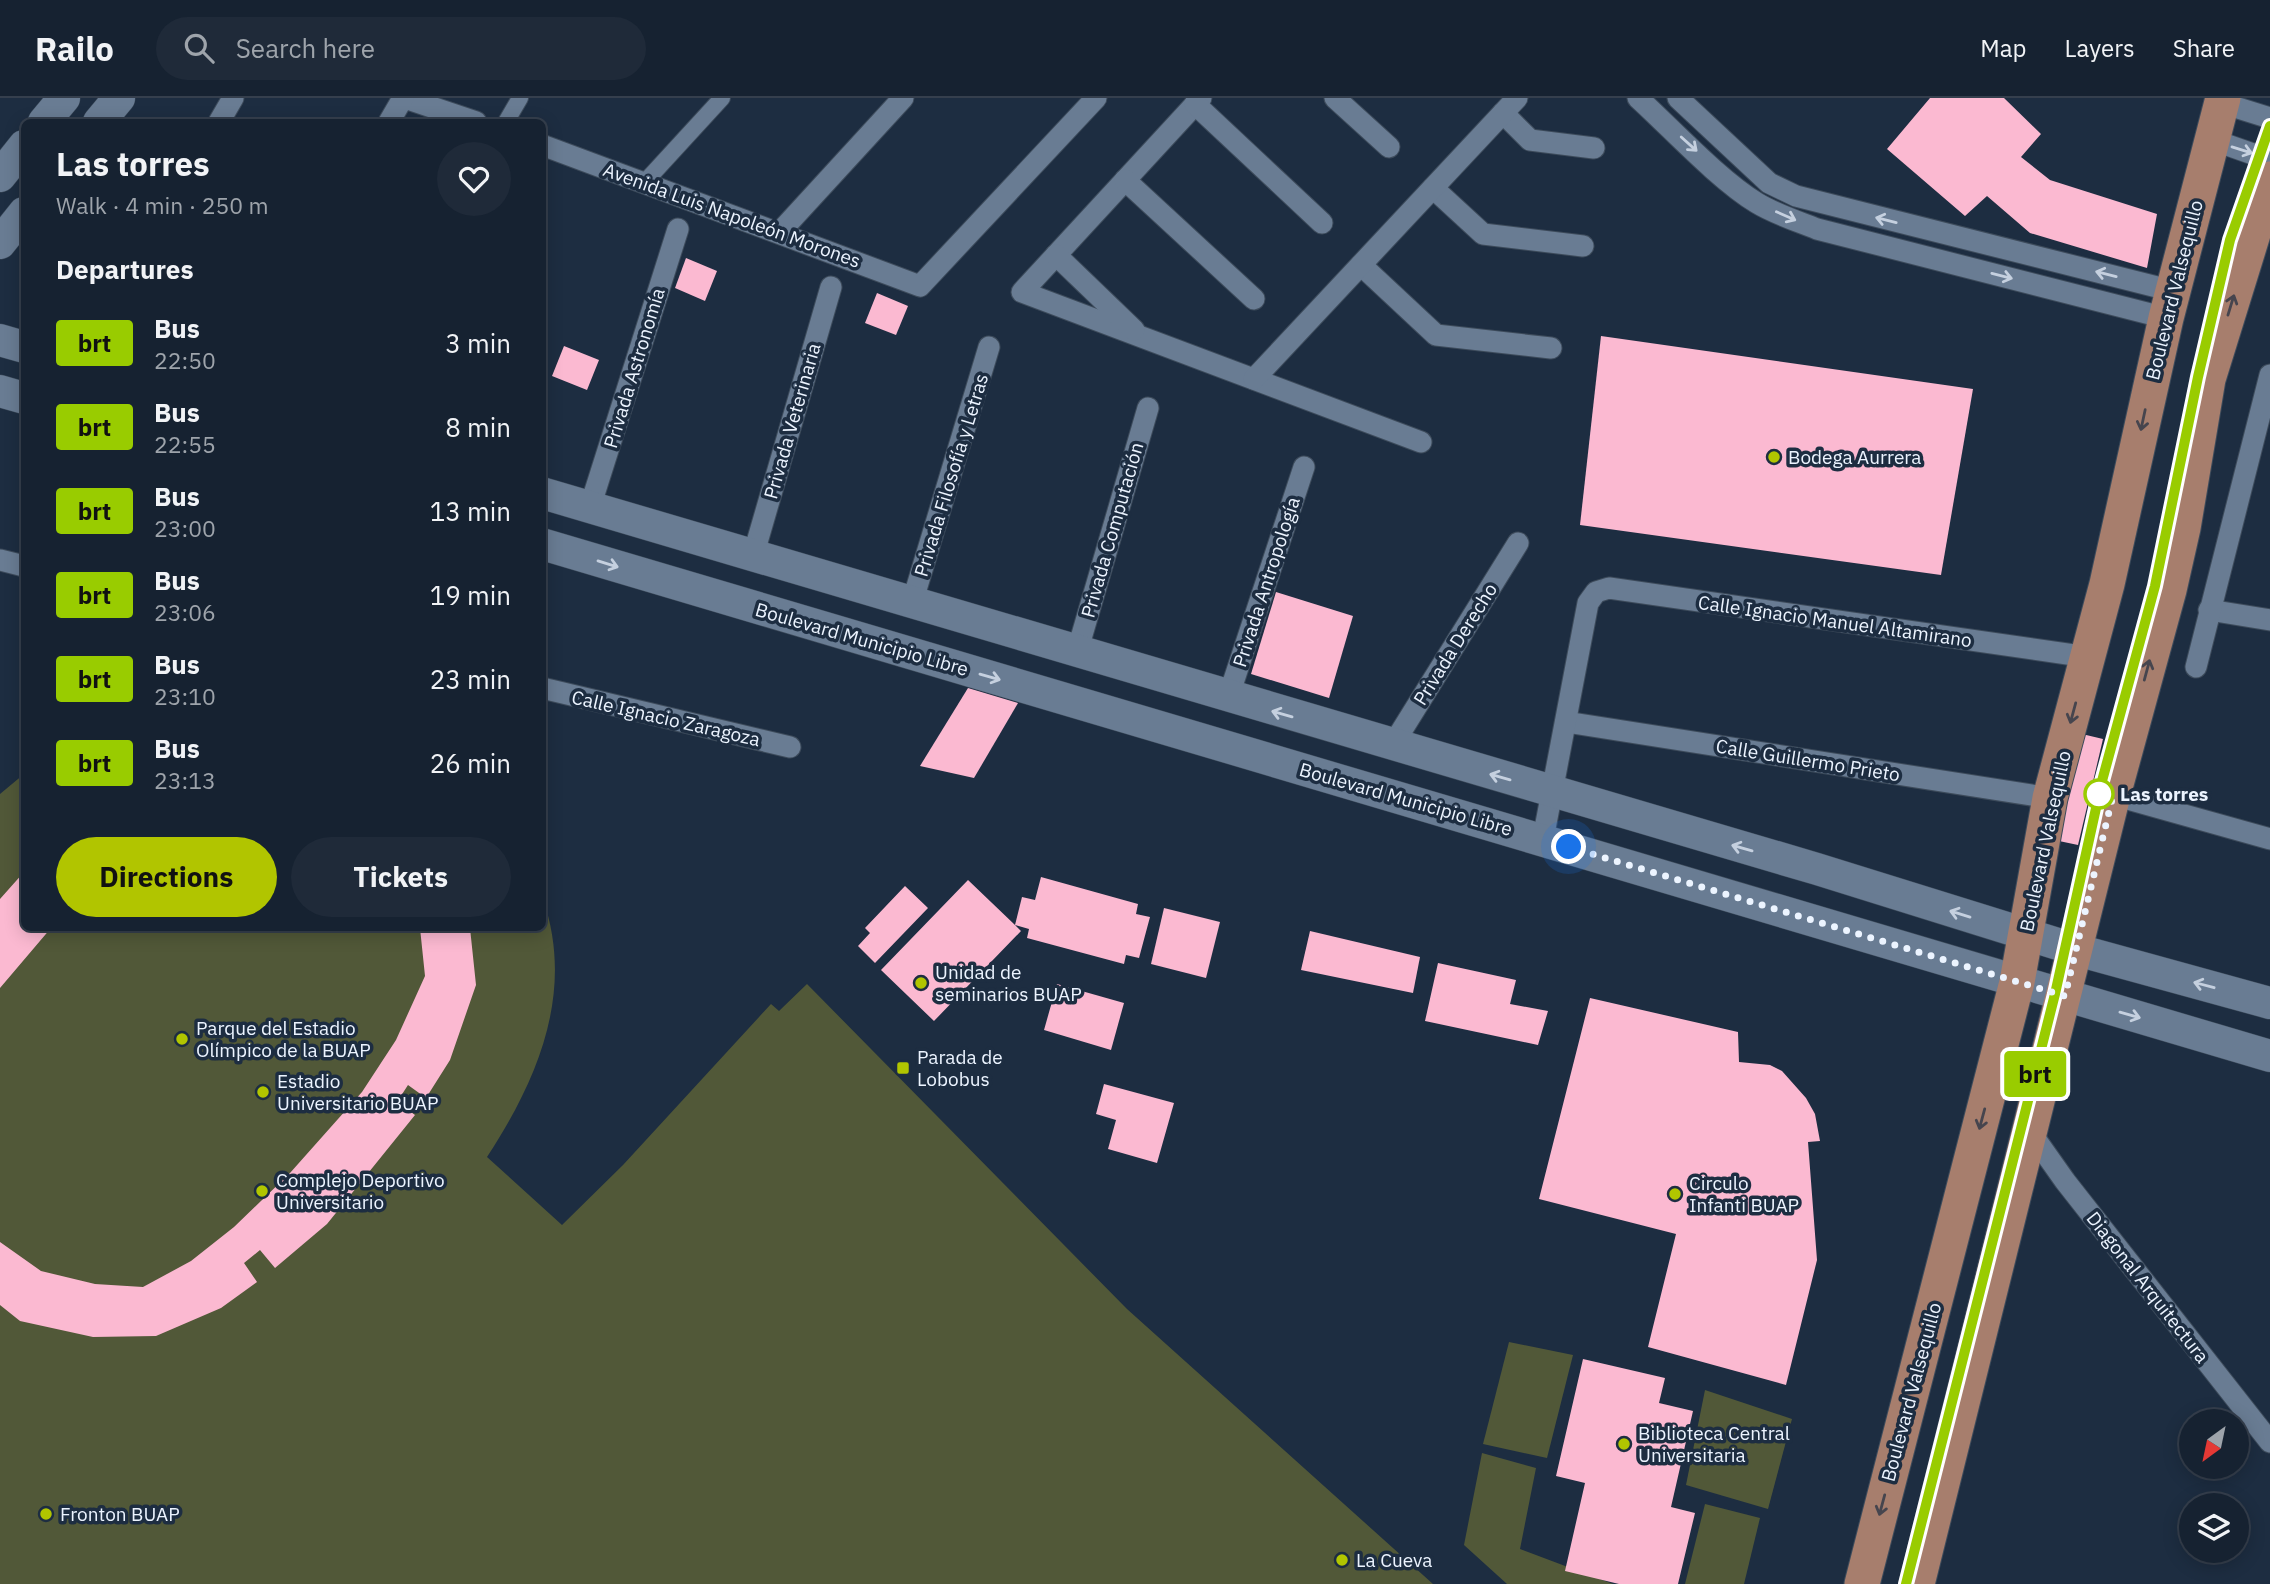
<!DOCTYPE html>
<html lang="en">
<head>
<meta charset="utf-8">
<style>
  :root { --surface:#162231; --page:#1f2a39; --text:#f1f3f6; --muted:#9ea4ab; --line:#353f4d; --accent:#b1c500 }
  body { margin:0; font-family:"IBM Plex Sans",sans-serif; background:var(--page); color:var(--text); height:100vh; display:flex; flex-direction:column; font-size:26px; white-space:nowrap }
  * { box-sizing:border-box; margin:0 }
  p { font-size:23px; color:var(--muted) }
  .icon { flex:none; width:38px; height:38px; fill:none; stroke:currentColor; stroke-width:2; stroke-linecap:round; stroke-linejoin:round }
  .map { position:relative; flex:1; overflow:hidden }
  .drawer { position:absolute; left:21px; top:21px; width:525px; height:812px; display:flex; flex-direction:column; background:var(--surface); border-radius:10px; box-shadow:0 4px 18px #0003,0 0 0 2px var(--line) }
  .drawer>* { flex:none }
  .badge { padding:0 14px; border-radius:5px; font-size:24px; line-height:46px }
  .needle { width:46px; rotate:213deg }
  .fabs { position:absolute; left:2179px; top:1311px; display:grid; gap:14px }
  .fabs a { display:grid; place-items:center; width:70px; height:70px; border-radius:50%; background:var(--surface); box-shadow:0 4px 18px #0003,0 0 0 2px var(--line); font-size:35px }
  .you { position:absolute; width:35px; height:35px; margin:-18px; border:5px solid #fff; border-radius:50%; background:#1a73e8; box-shadow:0 0 0 10px #1a73e833 }
  .map>.badge { position:absolute; translate:-50% -50%; box-shadow:0 0 0 4px #fff }
  h2 { padding:0 35px; font-size:26px; line-height:63px }
  .round { display:grid; place-items:center; flex:none; width:74px; height:74px; border-radius:37px; background:var(--page) }
  .overview { display:flex; align-items:center; justify-content:space-between; height:119px; padding:0 35px }
  h1 { font-size:33px; font-weight:700; line-height:52px }
  .primary-button { display:flex; gap:14px; margin-top:auto; padding:14px 35px }
  .primary-button a { flex:1; height:80px; border-radius:42px; background:var(--accent); color:#111; font-size:28px; font-weight:700; line-height:80px; text-align:center }
  .primary-button a+a { background:var(--page); color:var(--text) }
  ul { padding:0; list-style:none }
  li { display:flex; align-items:center; gap:21px; height:84px; padding:0 35px }
  li div { flex:1 }
  li b { display:block; font-size:26px }
  li em { font-style:normal }
  li .badge { min-width:77px; font-weight:700; text-align:center }
  header { display:flex; align-items:center; gap:42px; box-sizing:border-box; height:98px; padding:0 35px; background:var(--surface); border-bottom:2px solid var(--line) }
  header strong { font-size:33px }
  nav { display:flex; gap:38px; margin-inline-start:auto; font-size:24px }
  .search { width:490px; height:63px; background:var(--page); display:flex; align-items:center; gap:18px; box-sizing:border-box; padding:0 24px; border-radius:38px; color:var(--muted); font-size:26px }
  .map>svg:first-child { display:block }
  .green { fill:#515838 }
  .building { fill:#fbb9d1 }
  .lines { fill:none; stroke-linecap:round; stroke-linejoin:round }
  .pedestrian-casing { stroke:#3d4b5b; stroke-width:18 }
  .minor-casing { stroke:#3d4b5b; stroke-width:23 }
  .secondary-casing { stroke:#3d4b5b; stroke-width:33 }
  .primary-casing { stroke:#3d4b5b; stroke-width:37 }
  .pedestrian { stroke:#697c93; stroke-width:16 }
  .minor { stroke:#697c93; stroke-width:21 }
  .secondary { stroke:#697c93; stroke-width:32 }
  .primary { stroke:#a77e6d; stroke-width:35 }
  .oneway { stroke:#c5d0df }
  .oneway2 { stroke:#46454e }
  .line-casing { stroke:#fff; stroke-width:16 }
  .line { stroke:#9c0; stroke-width:10 }
  .walk { stroke:#ecf4ff; stroke-width:7; stroke-dasharray:0 12.6 }
  .poi-dot { fill:#b1c500; stroke:#1d2d41; stroke-width:2.5 }
  .stop-dot { fill:#fff; stroke:#9c0; stroke-width:3.5 }
  .labels { text-anchor:middle; stroke-width:7; stroke-linejoin:round; paint-order:stroke }
  .street-label { font-size:19px; fill:#ecf4ff; stroke:#1d2d41 }
  .poi-label { font-size:19px; fill:#ecf4ff; stroke:#1d2d41; text-anchor:start }
  .stop-label { font-size:19px; font-weight:bold; fill:#ecf4ff; stroke:#1d2d41; text-anchor:start }
</style>
</head>
<body>
<header>
<strong>Railo</strong>
<div class="search"><svg class="icon" aria-label="search" viewBox="0 0 24 24"><circle cx="10" cy="10" r="6"/><path d="M15 15l6 6"/></svg>Search here</div>
<nav><a>Map</a><a>Layers</a><a>Share</a></nav>
</header>
<div class="map">
<svg width="2270" height="1486" viewBox="0 0 2270 1486">
  <rect width="100%" height="100%" fill="#1d2d41"/>
  <g class="green">
    <path d="M24 676V830H542L543 801C575 894 538 981 487 1059L562 1127 623 1067 771 906 779 913 807 886 1127 1211 1433 1486H0V696Z"/>
    <path d="M1509 1244 1573 1257 1547 1360 1483 1346Z"/>
    <path d="M1705 1292 1792 1321 1768 1411 1686 1387Z"/>
    <path d="M1482 1355 1536 1370 1520 1451 1613 1486H1507L1464 1447Z"/>
    <path d="M1705 1406 1760 1420 1744 1486H1685Z"/>
  </g>
  <g class="building">
    <path d="M1930 0H2004L2041 36 2021 59 2050 82 2157 116 2147 170 2030 135 1987 98 1965 118 1887 51Z"/>
    <path d="M686 160 717 173 705 203 675 190Z"/>
    <path d="M877 195 908 208 896 237 865 225Z"/>
    <path d="M1601 238 1973 291 1941 477 1580 427Z"/>
    <path d="M564 248 599 262 587 292 552 278Z"/>
    <path d="M1276 494 1353 518 1329 600 1251 576Z"/>
    <path d="M968 590 1018 605 974 680 920 668Z"/>
    <path d="M2082 636 2103 641 2078 747 2059 743Z"/>
    <path d="M24 774V830H51L0 890V801Z"/>
    <path d="M1041 779 1138 806 1136 816 1150 819 1139 860 1126 857 1124 866 1027 840 1029 831 1015 827 1021 833 934 923 881 872 968 782 1015 827 1022 799 1035 802Z"/>
    <path d="M905 788 928 810 875 865 858 848 870 835 865 830Z"/>
    <path d="M1164 810 1220 824 1206 880 1151 866Z"/>
    <path d="M420 830H470L476 887 450 962 426 1000 408 987 397 1004 415 1017 327 1126 275 1170 260 1152 244 1165 257 1184 221 1210 156 1238 93 1239 20 1223 0 1207V1144L41 1173 95 1186 143 1189 191 1163 234 1129 290 1075 362 994 396 942 425 878Z"/>
    <path d="M1310 833 1420 859 1413 895 1301 872Z"/>
    <path d="M1438 865 1516 882 1510 906 1548 913 1538 947 1425 923Z"/>
    <path d="M1057 886 1124 905 1111 952 1044 932Z"/>
    <path d="M1590 900 1738 934 1739 964 1770 967 1782 973 1806 1000 1815 1016 1820 1043 1808 1044 1817 1162 1786 1287 1648 1249 1676 1136 1539 1101Z"/>
    <path d="M1104 986 1174 1005 1157 1065 1108 1051 1116 1022 1096 1016Z"/>
    <path d="M1583 1261 1665 1280 1659 1305 1693 1313 1671 1409 1695 1415 1678 1486H1619L1565 1473 1585 1385 1556 1378Z"/>
  </g>
  <g class="lines">
    <g class="pedestrian-casing">
      <g id="pedestrian">
        <path d="M506 24 520 0"/>
        <path d="M644 85 722 0"/>
      </g>
    </g>
    <g class="minor-casing">
      <g id="minor">
        <path d="M405 0 476 24"/>
        <path d="M1201 0 1022 194 1421 344"/>
        <path d="M1335 0 1389 49"/>
        <path d="M1638 0C1672 31 1719 82 1757 105 1775 116 1797 123 1817 131L2166 220"/>
        <path d="M1678 0 1769 85 1796 98 2173 193"/>
        <path d="M2222 5 2270 20"/>
        <path d="M1195 6 1322 125"/>
        <path d="M1503 15 1530 42 1594 50"/>
        <path d="M219 24 233 0"/>
        <path d="M389 24 403 0"/>
        <path d="M2213 42 2270 62"/>
        <path d="M542 47 920 188 1096 0"/>
        <path d="M1125 82 1254 201"/>
        <path d="M1433 90 1483 136 1583 148"/>
        <path d="M780 134 903 0"/>
        <path d="M1056 157 1134 232"/>
        <path d="M1361 167 1436 237 1551 250"/>
        <path d="M1254 281 1517 0"/>
        <path d="M590 409 678 131"/>
        <path d="M753 458 831 189"/>
        <path d="M0 462 24 468"/>
        <path d="M912 505 989 249"/>
        <path d="M2209 512 2270 522"/>
        <path d="M1077 554 1148 310"/>
        <path d="M2196 569 2270 277"/>
        <path d="M542 590 790 649"/>
        <path d="M1228 600 1304 369"/>
        <path d="M1566 624 2050 700"/>
        <path d="M1392 648 1518 445"/>
        <path d="M2113 697 2270 741"/>
        <path d="M1543 741 1588 505 1596 494 1609 490 2088 559"/>
        <path d="M2029 1032 2065 1083 2270 1344"/>
      </g>
    </g>
    <g class="secondary-casing">
      <g id="secondary">
        <path d="M44 24 64 0"/>
        <path d="M99 24 119 0"/>
        <path d="M0 78 24 48"/>
        <path d="M0 145 24 115"/>
        <path d="M0 242 24 249"/>
        <path d="M0 293 24 300"/>
        <path d="M542 395 1817 771 2077 852 2270 905"/>
        <path d="M542 446 2270 958"/>
      </g>
    </g>
    <g class="primary-casing">
      <g id="primary">
        <path d="M1862 1486 2017 884 2050 700 2107 486 2166 220 2223 0"/>
        <path d="M1917 1486 2113 697 2169 492 2183 430 2208 281 2270 81"/>
      </g>
    </g>
    <use href="#pedestrian" class="pedestrian"/>
    <use href="#minor" class="minor"/>
    <use href="#secondary" class="secondary"/>
    <use href="#primary" class="primary"/>
  </g>
  <defs><path id="oneway-shaft" d="M-6 0H5M1.5-3L5.5 0L1.5 3" fill="none" stroke-width="1.6" stroke-linecap="round" stroke-linejoin="round" transform="scale(1.75)"/></defs>
  <g class="oneway">
    <use href="#oneway-shaft" transform="translate(1689 46) rotate(42)"/>
    <use href="#oneway-shaft" transform="translate(2242 52) rotate(17)"/>
    <use href="#oneway-shaft" transform="translate(1786 118) rotate(24)"/>
    <use href="#oneway-shaft" transform="translate(1886 122) rotate(-166)"/>
    <use href="#oneway-shaft" transform="translate(2106 176) rotate(-166)"/>
    <use href="#oneway-shaft" transform="translate(2002 178) rotate(14)"/>
    <use href="#oneway-shaft" transform="translate(608 466) rotate(17)"/>
    <use href="#oneway-shaft" transform="translate(990 579) rotate(16)"/>
    <use href="#oneway-shaft" transform="translate(1282 616) rotate(-164)"/>
    <use href="#oneway-shaft" transform="translate(1500 679) rotate(-164)"/>
    <use href="#oneway-shaft" transform="translate(1742 750) rotate(-164)"/>
    <use href="#oneway-shaft" transform="translate(1960 816) rotate(-163)"/>
    <use href="#oneway-shaft" transform="translate(2204 887) rotate(-165)"/>
    <use href="#oneway-shaft" transform="translate(2130 917) rotate(16)"/>
  </g>
  <g class="oneway2">
    <use href="#oneway-shaft" transform="translate(2231 207) rotate(-73)"/>
    <use href="#oneway-shaft" transform="translate(2143 322) rotate(102)"/>
    <use href="#oneway-shaft" transform="translate(2147 572) rotate(-75)"/>
    <use href="#oneway-shaft" transform="translate(2073 615) rotate(105)"/>
    <use href="#oneway-shaft" transform="translate(1982 1021) rotate(105)"/>
    <use href="#oneway-shaft" transform="translate(1882 1407) rotate(105)"/>
  </g>
  <g class="lines">
    <g class="line-casing">
      <path id="line" d="M1906 1486 2055 896 2102 683 2155 488 2198 279 2230 142 2270 28"/>
    </g>
    <use href="#line" class="line"/>
    <path class="walk" d="M1569 749 2065 898 2113 697 2099 696"/>
  </g>
  <g class="poi-dot">
    <circle cx="1774" cy="359" r="7"/>
    <circle cx="921" cy="885" r="7"/>
    <circle cx="182" cy="941" r="7"/>
    <rect x="896" y="963" width="14" height="14" rx="3.5"/>
    <circle cx="263" cy="994" r="7"/>
    <circle cx="262" cy="1093" r="7"/>
    <circle cx="1675" cy="1096" r="7"/>
    <circle cx="1624" cy="1346" r="7"/>
    <circle cx="46" cy="1416" r="7"/>
    <circle cx="1342" cy="1462" r="7"/>
  </g>
  <circle class="stop-dot" cx="2099" cy="696" r="14"/>
  <g class="labels">
    <g class="street-label">
      <text transform="translate(732 117) rotate(20)" y="7">Avenida Luis Napoleón Morones</text>
      <text transform="translate(2174 192) rotate(-76)" y="7">Boulevard Valsequillo</text>
      <text transform="translate(634 270) rotate(-73)" y="7">Privada Astronomía</text>
      <text transform="translate(792 323) rotate(-74)" y="7">Privada Veterinaria</text>
      <text transform="translate(951 377) rotate(-73)" y="7">Privada Filosofía y Letras</text>
      <text transform="translate(1112 432) rotate(-74)" y="7">Privada Computación</text>
      <text transform="translate(1266 484) rotate(-72)" y="7">Privada Antropología</text>
      <text transform="translate(1835 523) rotate(8)" y="7">Calle Ignacio Manuel Altamirano</text>
      <text transform="translate(862 541) rotate(16)" y="7">Boulevard Municipio Libre</text>
      <text transform="translate(1455 546) rotate(-58)" y="7">Privada Derecho</text>
      <text transform="translate(666 620) rotate(13)" y="7">Calle Ignacio Zaragoza</text>
      <text transform="translate(1808 662) rotate(9)" y="7">Calle Guillermo Prieto</text>
      <text transform="translate(1406 701) rotate(16)" y="7">Boulevard Municipio Libre</text>
      <text transform="translate(2045 743) rotate(-78)" y="7">Boulevard Valsequillo</text>
      <text transform="translate(2148 1189) rotate(52)" y="7">Diagonal Arquitectura</text>
      <text transform="translate(1911 1294) rotate(-75)" y="7">Boulevard Valsequillo</text>
    </g>
    <g class="poi-label">
      <text x="1788" y="366">Bodega Aurrera</text>
      <text x="935" y="881">Unidad de<tspan x="935" dy="22">seminarios BUAP</tspan></text>
      <text x="196" y="937">Parque del Estadio<tspan x="196" dy="22">Olímpico de la BUAP</tspan></text>
      <text x="917" y="966">Parada de<tspan x="917" dy="22">Lobobus</tspan></text>
      <text x="277" y="990">Estadio<tspan x="277" dy="22">Universitario BUAP</tspan></text>
      <text x="276" y="1089">Complejo Deportivo<tspan x="276" dy="22">Universitario</tspan></text>
      <text x="1689" y="1092">Circulo<tspan x="1689" dy="22">Infanti BUAP</tspan></text>
      <text x="1638" y="1342">Biblioteca Central<tspan x="1638" dy="22">Universitaria</tspan></text>
      <text x="60" y="1423">Fronton BUAP</text>
      <text x="1356" y="1469">La Cueva</text>
    </g>
    <g class="stop-label">
      <text x="2120" y="703">Las torres</text>
    </g>
  </g>
</svg>
<div class="fabs">
<a><svg class="needle" viewBox="-14 -14 28 28"><path d="M0-13l5 13h-10z" fill="#e53935"/><path d="M0 13l5-13h-10z" fill="#9ea4ab"/></svg></a>
<a><svg class="icon" aria-label="layers" viewBox="0 0 24 24"><path d="M12 4l9 5-9 5-9-5zM3 14l9 5 9-5"/></svg></a>
</div>
<div class="you" style="left:1569px;top:749px"></div>
<b class="badge" style="left:2035px;top:976px;background:#9c0;color:#111">brt</b>
<section class="drawer">
<div class="overview"><div><h1>Las torres</h1><p>Walk · 4 min · 250 m</p></div><a class="round"><svg class="icon" aria-label="heart" viewBox="0 0 24 24"><path d="M12 20l-8-8c-3-5 5-10 8-4 3-6 11-1 8 4z"/></svg></a></div>
<h2>Departures</h2>
<ul>
<li><span class="badge" style="background:#9c0;color:#111">brt</span><div><b>Bus</b><p>22:50</p></div><em>3 min</em></li>
<li><span class="badge" style="background:#9c0;color:#111">brt</span><div><b>Bus</b><p>22:55</p></div><em>8 min</em></li>
<li><span class="badge" style="background:#9c0;color:#111">brt</span><div><b>Bus</b><p>23:00</p></div><em>13 min</em></li>
<li><span class="badge" style="background:#9c0;color:#111">brt</span><div><b>Bus</b><p>23:06</p></div><em>19 min</em></li>
<li><span class="badge" style="background:#9c0;color:#111">brt</span><div><b>Bus</b><p>23:10</p></div><em>23 min</em></li>
<li><span class="badge" style="background:#9c0;color:#111">brt</span><div><b>Bus</b><p>23:13</p></div><em>26 min</em></li>
</ul>
<div class="primary-button"><a>Directions</a><a>Tickets</a></div>
</section>
</div>
</body>
</html>
